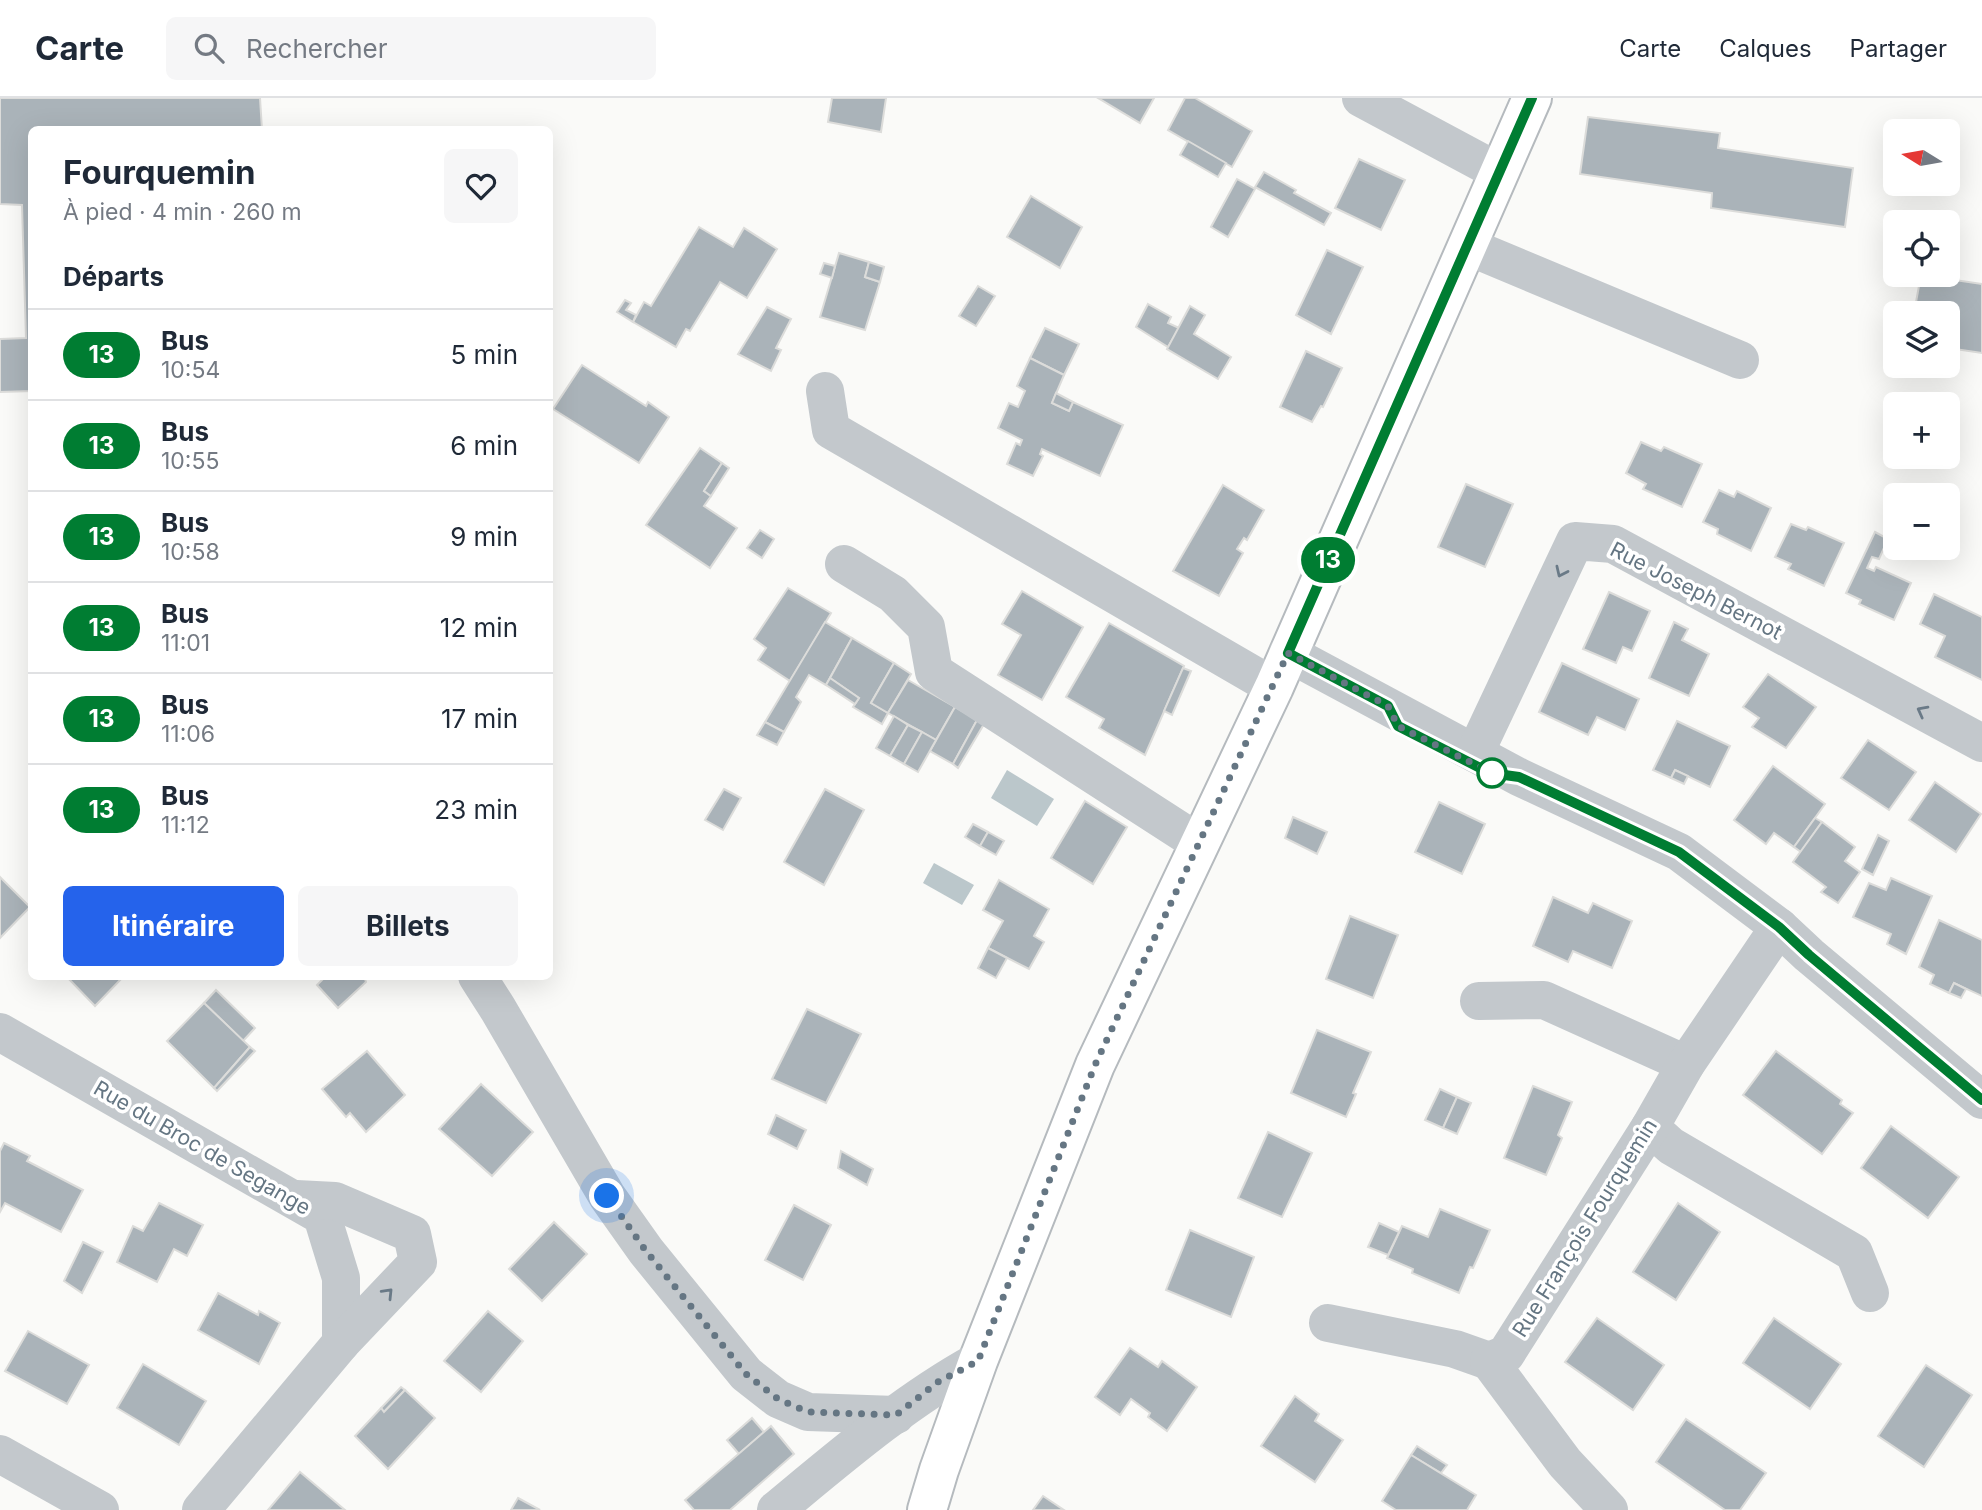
<!DOCTYPE html>
<html lang="fr">
<head>
<meta charset="utf-8">
<style>
  :root { --surface:#fff; --page:#f6f6f7; --text:#1f2937; --muted:#747a83; --line:#e0e1e3; --accent:#2563eb }
  body { margin:0; font-family:Inter,sans-serif; background:var(--page); color:var(--text); height:100vh; display:flex; flex-direction:column; font-size:26px; white-space:nowrap }
  * { box-sizing:border-box; margin:0 }
  p { font-size:23px; color:var(--muted) }
  .icon { flex:none; width:38px; height:38px; fill:none; stroke:currentColor; stroke-width:2; stroke-linecap:round; stroke-linejoin:round }
  .map { position:relative; flex:1; overflow:hidden }
  .panel { position:absolute; left:28px; top:28px; width:525px; height:854px; display:flex; flex-direction:column; background:var(--surface); border-radius:10px; box-shadow:0 7px 28px #0002 }
  .panel>* { flex:none }
  .badge { padding:0 14px; border-radius:23px; font-size:24px; line-height:46px }
  .needle { width:46px; rotate:281deg }
  .fabs { position:absolute; left:1883px; top:21px; display:grid; gap:14px }
  .fabs a { display:grid; place-items:center; width:77px; height:77px; border-radius:10px; background:var(--surface); box-shadow:0 7px 28px #0002; font-size:35px }
  .you { position:absolute; width:35px; height:35px; margin:-18px; border:5px solid #fff; border-radius:50%; background:#1a73e8; box-shadow:0 0 0 10px #1a73e833 }
  .map>.badge { position:absolute; translate:-50% -50%; box-shadow:0 0 0 4px #fff }
  h2 { padding:0 35px; font-size:26px; line-height:63px }
  .round { display:grid; place-items:center; flex:none; width:74px; height:74px; border-radius:10px; background:var(--page) }
  .headline { display:flex; align-items:center; justify-content:space-between; height:119px; padding:0 35px }
  h1 { font-size:33px; font-weight:700; line-height:52px }
  .cta { display:flex; gap:14px; margin-top:auto; padding:14px 35px }
  .cta a { flex:1; height:80px; border-radius:10px; background:var(--accent); color:#fff; font-size:28px; font-weight:700; line-height:80px; text-align:center }
  .cta a+a { background:var(--page); color:var(--text) }
  ul { padding:0; list-style:none }
  li { display:flex; align-items:center; gap:21px; height:91px; padding:0 35px; border-top:2px solid var(--line) }
  li div { flex:1 }
  li b { display:block; font-size:26px }
  li em { font-style:normal }
  li .badge { min-width:77px; font-weight:700; text-align:center }
  header { display:flex; align-items:center; gap:42px; box-sizing:border-box; height:98px; padding:0 35px; background:var(--surface); border-bottom:2px solid var(--line) }
  header strong { font-size:33px }
  nav { display:flex; gap:38px; margin-inline-start:auto; font-size:24px }
  .search { width:490px; height:63px; background:var(--page); display:flex; align-items:center; gap:18px; box-sizing:border-box; padding:0 24px; border-radius:10px; color:var(--muted); font-size:26px }
  .map>svg:first-child { display:block }
  .water { fill:#bbc7cb }
  .building { fill:#aab3b9; stroke:#dcdcda; stroke-width:2 }
  .lines { fill:none; stroke-linecap:round; stroke-linejoin:round }
  .major-casing { stroke:#b5babe; stroke-width:42 }
  .minor { stroke:#c3c8cc; stroke-width:38 }
  .major { stroke:#fff; stroke-width:38 }
  .oneway { stroke:#6a7a87 }
  .line-casing { stroke:#fff; stroke-width:16 }
  .line { stroke:#007d32; stroke-width:10 }
  .walk { stroke:#657683; stroke-width:7; stroke-dasharray:0 12.6 }
  .stop-dot { fill:#fff; stroke:#007d32; stroke-width:3.5 }
  .labels { text-anchor:middle; stroke-width:7; stroke-linejoin:round; paint-order:stroke }
  .street-label { font-size:21px; fill:#657683; stroke:#fff }
</style>
</head>
<body>
<header>
<strong>Carte</strong>
<div class="search"><svg class="icon" aria-label="search" viewBox="0 0 24 24"><circle cx="10" cy="10" r="6"/><path d="M15 15l6 6"/></svg>Rechercher</div>
<nav><a>Carte</a><a>Calques</a><a>Partager</a></nav>
</header>
<div class="map">
<svg width="1982" height="1412" viewBox="0 0 1982 1412">
  <rect width="100%" height="100%" fill="#fafaf8"/>
  <g class="water">
    <path d="M1007 672 1054 701 1037 728 991 700Z"/>
    <path d="M934 765 974 787 962 807 923 785Z"/>
  </g>
  <g class="building">
    <path d="M0 0H260L262 32H32V293L0 294V241L26 240 22 107 0 106Z"/>
    <path d="M832 0H886L881 34 828 24Z"/>
    <path d="M1098 0H1154L1140 25Z"/>
    <path d="M1185 0H1195L1252 33 1232 69 1168 32Z"/>
    <path d="M1588 19 1720 35 1718 50 1853 70 1845 129 1711 110 1712 95 1580 76Z"/>
    <path d="M1188 43 1226 65 1218 79 1180 57Z"/>
    <path d="M1359 61 1405 82 1381 132 1335 110Z"/>
    <path d="M1264 74 1296 92 1294 95 1331 115 1324 127 1255 89Z"/>
    <path d="M1237 81 1255 91 1228 139 1211 129Z"/>
    <path d="M1031 98 1082 129 1060 170 1007 139Z"/>
    <path d="M699 129 733 149 744 130 777 151 747 200 720 184 690 233 686 231 676 249 633 224 644 204 651 208Z"/>
    <path d="M1327 152 1363 169 1331 236 1296 217Z"/>
    <path d="M839 155 869 164 865 179 880 184 865 232 820 219Z"/>
    <path d="M869 164 884 169 880 184 865 179Z"/>
    <path d="M824 165 835 168 832 180 820 176Z"/>
    <path d="M1921 177 1982 186V255L1948 250V215H1914Z"/>
    <path d="M978 188 995 198 976 228 959 218Z"/>
    <path d="M625 202 631 205 626 212 636 217 633 224 617 214Z"/>
    <path d="M1148 206 1171 219 1168 225 1179 230 1168 249 1136 229Z"/>
    <path d="M1190 208 1205 217 1194 236 1231 259 1218 281 1167 251Z"/>
    <path d="M767 209 791 221 776 250 781 252 771 273 738 256Z"/>
    <path d="M1045 230 1079 246 1064 277 1030 260Z"/>
    <path d="M1306 253 1342 270 1323 309 1321 308 1312 324 1280 309Z"/>
    <path d="M1030 260 1064 277 1052 305 1069 313 1073 304 1123 327 1100 378 1042 351 1040 356 1043 358 1033 378 1007 366 1016 345 1020 347 1022 342 998 330 1009 305 1018 309 1025 293 1017 288Z"/>
    <path d="M582 267 646 308 648 304 669 319 639 365 553 311Z"/>
    <path d="M1056 295 1073 304 1069 313 1052 305Z"/>
    <path d="M1641 344 1661 353 1664 349 1702 366 1682 409 1643 391 1646 386 1626 375Z"/>
    <path d="M700 350 722 365 704 393 711 398 704 408 737 430 710 470 646 427Z"/>
    <path d="M722 365 729 370 711 398 704 393Z"/>
    <path d="M1466 386 1513 406 1485 469 1438 449Z"/>
    <path d="M1223 387 1264 412 1247 442 1244 440 1237 451 1243 455 1219 498 1173 473Z"/>
    <path d="M1719 392 1734 399 1737 393 1771 410 1751 453 1717 436 1718 431 1703 424Z"/>
    <path d="M1791 426 1806 432 1808 429 1844 445 1824 488 1788 471 1791 466 1775 459Z"/>
    <path d="M760 432 774 441 762 460 747 450Z"/>
    <path d="M1875 434 1888 441 1879 461 1872 459 1867 470 1874 473 1876 469 1911 485 1894 522 1859 506 1861 502 1846 495Z"/>
    <path d="M788 490 831 515 790 583 758 562 766 550 754 541Z"/>
    <path d="M1022 493 1083 529 1042 602 998 577 1021 537 1002 526Z"/>
    <path d="M1609 494 1650 513 1632 553 1623 549 1616 565 1583 551Z"/>
    <path d="M1934 496 1982 519V582L1935 559 1945 538 1920 526Z"/>
    <path d="M825 524 852 540 826 587 809 577 796 599 801 604 784 634 765 624Z"/>
    <path d="M1674 524 1688 531 1682 542 1709 556 1689 598 1649 580Z"/>
    <path d="M1109 525 1184 568 1145 657 1099 630 1104 621 1066 599Z"/>
    <path d="M852 540 894 565 871 605 888 615 882 626 853 609 859 600 830 580Z"/>
    <path d="M894 565 911 576 888 615 871 605Z"/>
    <path d="M1562 565 1639 601 1625 632 1597 619 1588 637 1539 614Z"/>
    <path d="M1183 570 1191 573 1172 617 1164 613Z"/>
    <path d="M1768 576 1816 609 1786 650 1752 629 1759 620 1743 609Z"/>
    <path d="M830 580 859 600 855 606 826 587Z"/>
    <path d="M908 582 955 609 936 642 888 615Z"/>
    <path d="M955 609 977 622 953 666 930 653Z"/>
    <path d="M894 618 908 627 890 658 876 650Z"/>
    <path d="M977 622 984 626 958 670 953 666Z"/>
    <path d="M1677 623 1730 648 1710 689 1675 672 1671 680 1653 672Z"/>
    <path d="M765 624 784 634 777 647 757 637Z"/>
    <path d="M908 627 922 634 904 666 890 658Z"/>
    <path d="M922 634 936 642 918 674 904 666Z"/>
    <path d="M1868 642 1916 674 1889 712 1841 680Z"/>
    <path d="M1773 668 1825 706 1794 749 1774 735 1766 746 1734 722Z"/>
    <path d="M1675 672 1688 678 1684 686 1671 680Z"/>
    <path d="M1935 684 1981 716 1956 754 1909 722Z"/>
    <path d="M724 691 741 700 723 732 705 722Z"/>
    <path d="M825 691 864 712 824 787 784 764Z"/>
    <path d="M1085 703 1127 729 1093 786 1051 760Z"/>
    <path d="M1439 704 1485 726 1462 776 1415 754Z"/>
    <path d="M1293 719 1327 734 1317 756 1285 740Z"/>
    <path d="M1815 720 1822 724 1801 754 1794 749Z"/>
    <path d="M1822 724 1855 749 1845 763 1860 774 1838 805 1821 794 1826 789 1793 764Z"/>
    <path d="M973 726 988 734 980 748 965 739Z"/>
    <path d="M988 734 1004 743 996 757 980 748Z"/>
    <path d="M1878 737 1889 743 1873 777 1862 771Z"/>
    <path d="M0 779 30 809 0 840Z"/>
    <path d="M1891 780 1932 798 1906 856 1887 846 1891 836 1853 819 1869 785 1886 792Z"/>
    <path d="M999 782 1049 811 1034 838 1044 844 1029 871 988 850 1003 823 983 812Z"/>
    <path d="M1553 799 1588 815 1593 805 1632 823 1612 870 1573 853 1568 864 1533 848Z"/>
    <path d="M1350 818 1398 837 1373 900 1326 881Z"/>
    <path d="M1939 822 1982 842V898L1954 885 1949 895 1930 886 1934 877 1919 869Z"/>
    <path d="M988 850 1007 860 996 880 978 870Z"/>
    <path d="M66 878H124L95 908Z"/>
    <path d="M326 878H364L366 884 338 910 317 887Z"/>
    <path d="M1954 885 1966 891 1961 900 1949 895Z"/>
    <path d="M216 892 255 930 243 943 204 905Z"/>
    <path d="M204 905 250 949 214 990 167 943Z"/>
    <path d="M807 911 861 936 826 1005 772 981Z"/>
    <path d="M1317 932 1371 954 1353 995 1356 996 1346 1019 1291 995Z"/>
    <path d="M250 949 255 953 217 993 214 990Z"/>
    <path d="M367 953 405 997 366 1034 350 1015 346 1019 322 991Z"/>
    <path d="M1776 953 1842 1002 1840 1006 1853 1015 1822 1056 1743 997Z"/>
    <path d="M481 986 533 1034 492 1078 439 1031Z"/>
    <path d="M1533 988 1572 1004 1558 1037 1562 1040 1546 1077 1504 1060Z"/>
    <path d="M1440 991 1457 999 1443 1030 1425 1022Z"/>
    <path d="M1457 999 1471 1005 1457 1036 1443 1030Z"/>
    <path d="M776 1017 806 1032 797 1051 768 1036Z"/>
    <path d="M1891 1028 1959 1079 1928 1120 1861 1070Z"/>
    <path d="M1268 1034 1312 1055 1282 1119 1238 1100Z"/>
    <path d="M4 1045 30 1058 27 1063 83 1092 61 1134 5 1105 0 1114V1053Z"/>
    <path d="M841 1053 873 1071 867 1087 838 1070Z"/>
    <path d="M159 1105 203 1127 187 1158 174 1151 157 1184 117 1164 133 1128 143 1133Z"/>
    <path d="M1678 1105 1720 1134 1676 1202 1633 1174Z"/>
    <path d="M794 1107 831 1127 803 1182 765 1162Z"/>
    <path d="M1440 1111 1490 1132 1473 1170 1470 1169 1459 1195 1412 1175 1413 1171 1387 1160 1402 1128 1428 1139Z"/>
    <path d="M554 1124 587 1156 542 1203 509 1171Z"/>
    <path d="M1379 1125 1399 1134 1388 1157 1368 1149Z"/>
    <path d="M1190 1132 1254 1159 1231 1219 1166 1192Z"/>
    <path d="M83 1144 103 1154 82 1195 64 1183Z"/>
    <path d="M218 1195 258 1217 259 1213 280 1225 259 1266 198 1232Z"/>
    <path d="M488 1213 523 1243 481 1294 444 1263Z"/>
    <path d="M1597 1220 1664 1267 1633 1312 1565 1264Z"/>
    <path d="M1774 1220 1841 1266 1810 1311 1743 1265Z"/>
    <path d="M28 1233 89 1267 67 1306 5 1273Z"/>
    <path d="M1130 1250 1158 1269 1162 1263 1197 1289 1167 1333 1148 1319 1150 1315 1131 1301 1120 1317 1095 1299Z"/>
    <path d="M143 1266 206 1303 179 1347 117 1310Z"/>
    <path d="M1926 1267 1972 1297 1924 1369 1878 1338Z"/>
    <path d="M401 1289 405 1292 384 1314 381 1310Z"/>
    <path d="M405 1292 435 1320 388 1371 355 1338 381 1310 384 1314Z"/>
    <path d="M1295 1298 1319 1316 1315 1323 1343 1342 1315 1384 1261 1348Z"/>
    <path d="M752 1320 764 1334 739 1356 727 1342Z"/>
    <path d="M1686 1321 1766 1375 1740 1412H1725L1656 1364Z"/>
    <path d="M771 1328 794 1356 730 1412H694L685 1402Z"/>
    <path d="M1417 1348 1447 1367 1441 1375 1411 1357Z"/>
    <path d="M1411 1357 1476 1397 1467 1412H1396L1382 1403Z"/>
    <path d="M300 1374 345 1412H268Z"/>
    <path d="M1043 1398 1064 1412H1033Z"/>
    <path d="M518 1400 540 1412H511Z"/>
  </g>
  <g class="lines">
    <g class="major-casing">
      <path id="major" d="M927 1412 939 1372 978 1263 1095 967 1274 589 1532 0"/>
    </g>
    <g class="minor">
      <path d="M1361 0 1499 74"/>
      <path d="M1467 148 1740 262"/>
      <path d="M825 293 831 332 1274 589"/>
      <path d="M844 466 893 496 926 529 934 574 1199 745"/>
      <path d="M1288 555 1519 679 1679 754 1779 829 1809 857 1982 1002"/>
      <path d="M1475 655 1575 443 1613 446 1982 645"/>
      <path d="M477 878 498 911 607 1098 646 1153 746 1276 778 1301 808 1314 896 1317"/>
      <path d="M1479 903 1544 902 1686 966"/>
      <path d="M0 934 322 1118 341 1180V1245"/>
      <path d="M1650 1029 1671 1048 1854 1155 1870 1195"/>
      <path d="M1328 1225 1455 1251 1489 1263"/>
      <path d="M0 1356 100 1412"/>
      <path d="M201 1412 341 1245 418 1164 412 1136 335 1103 296 1101"/>
      <path d="M776 1412C840 1359 905 1303 978 1263"/>
      <path d="M1609 1412 1565 1365 1489 1263 1506 1256 1650 1029 1686 966 1779 829"/>
    </g>
    <use href="#major" class="major"/>
  </g>
  <defs><path id="oneway-chevron" d="M-2-3.5L2.5 0L-2 3.5" fill="none" stroke-width="1.6" stroke-linecap="round" stroke-linejoin="round" transform="scale(1.75)"/></defs>
  <g class="oneway">
    <use href="#oneway-chevron" transform="translate(1561 474) rotate(115)"/>
    <use href="#oneway-chevron" transform="translate(1922 613) rotate(-152)"/>
    <use href="#oneway-chevron" transform="translate(388 1195) rotate(-46)"/>
  </g>
  <g class="lines">
    <g class="line-casing">
      <path id="line" d="M1532 0 1288 555 1388 608 1398 628 1490 675 1519 679 1679 754 1779 829 1809 857 1982 1002"/>
    </g>
    <use href="#line" class="line"/>
    <path class="walk" d="M607 1098 646 1153 746 1276 778 1301 808 1314 896 1317 938 1284 978 1263 1095 967 1288 555 1388 608 1398 628 1492 675"/>
  </g>
  <circle class="stop-dot" cx="1492" cy="675" r="14"/>
  <g class="labels">
    <g class="street-label">
      <text transform="translate(1696 493) rotate(27)" y="7">Rue Joseph Bernot</text>
      <text transform="translate(202 1050) rotate(30)" y="7">Rue du Broc de Segange</text>
      <text transform="translate(1585 1130) rotate(-58)" y="7">Rue François Fourquemin</text>
    </g>
  </g>
</svg>
<div class="fabs">
<a><svg class="needle" viewBox="-14 -14 28 28"><path d="M0-13l5 13h-10z" fill="#e53935"/><path d="M0 13l5-13h-10z" fill="#747a83"/></svg></a>
<a><svg class="icon" aria-label="locate" viewBox="0 0 24 24"><circle cx="12" cy="12" r="6"/><path d="M12 2v4M12 18v4M2 12h4M18 12h4"/></svg></a>
<a><svg class="icon" aria-label="layers" viewBox="0 0 24 24"><path d="M12 4l9 5-9 5-9-5zM3 14l9 5 9-5"/></svg></a>
<a>+</a>
<a>−</a>
</div>
<div class="you" style="left:607px;top:1098px"></div>
<b class="badge" style="left:1328px;top:462px;background:#007d32;color:#fff">13</b>
<section class="panel">
<div class="headline"><div><h1>Fourquemin</h1><p>À pied · 4 min · 260 m</p></div><a class="round"><svg class="icon" aria-label="heart" viewBox="0 0 24 24"><path d="M12 20l-8-8c-3-5 5-10 8-4 3-6 11-1 8 4z"/></svg></a></div>
<h2>Départs</h2>
<ul>
<li><span class="badge" style="background:#007d32;color:#fff">13</span><div><b>Bus</b><p>10:54</p></div><em>5 min</em></li>
<li><span class="badge" style="background:#007d32;color:#fff">13</span><div><b>Bus</b><p>10:55</p></div><em>6 min</em></li>
<li><span class="badge" style="background:#007d32;color:#fff">13</span><div><b>Bus</b><p>10:58</p></div><em>9 min</em></li>
<li><span class="badge" style="background:#007d32;color:#fff">13</span><div><b>Bus</b><p>11:01</p></div><em>12 min</em></li>
<li><span class="badge" style="background:#007d32;color:#fff">13</span><div><b>Bus</b><p>11:06</p></div><em>17 min</em></li>
<li><span class="badge" style="background:#007d32;color:#fff">13</span><div><b>Bus</b><p>11:12</p></div><em>23 min</em></li>
</ul>
<div class="cta"><a>Itinéraire</a><a>Billets</a></div>
</section>
</div>
</body>
</html>
